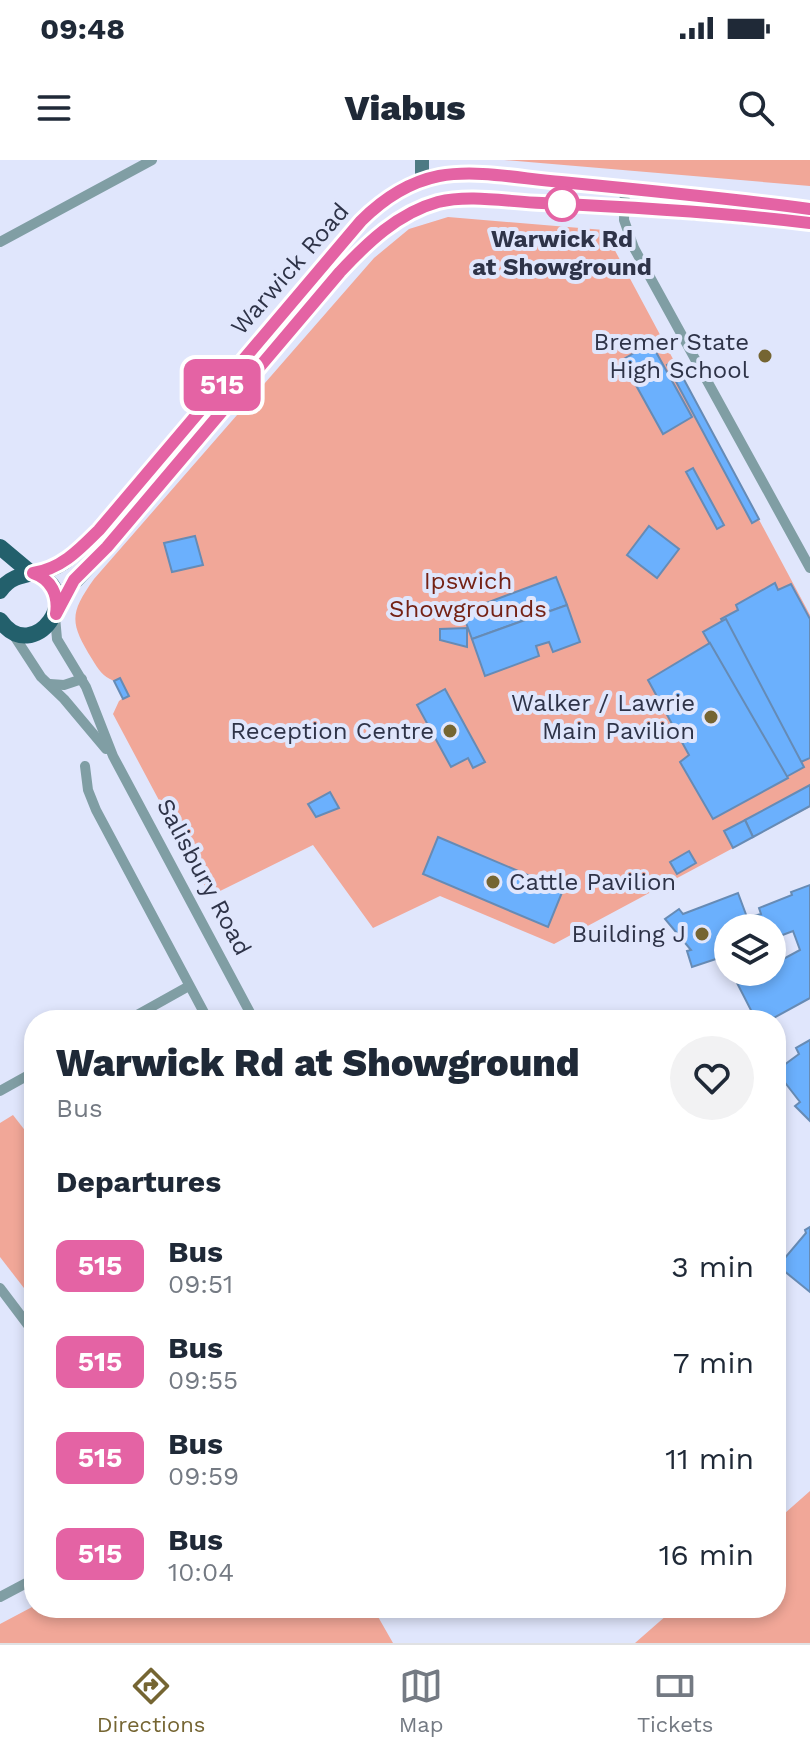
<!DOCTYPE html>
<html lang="en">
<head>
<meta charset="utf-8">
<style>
  :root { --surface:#fff; --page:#f2f2f3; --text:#1f2937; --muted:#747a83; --line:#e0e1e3; --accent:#756532 }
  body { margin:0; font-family:"Work Sans",sans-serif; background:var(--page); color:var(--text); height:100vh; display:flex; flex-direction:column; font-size:30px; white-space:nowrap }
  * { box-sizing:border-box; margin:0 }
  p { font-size:26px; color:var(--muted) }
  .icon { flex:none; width:44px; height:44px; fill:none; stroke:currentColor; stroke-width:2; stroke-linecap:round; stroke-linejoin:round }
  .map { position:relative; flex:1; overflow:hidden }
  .side { position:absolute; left:24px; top:850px; width:762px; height:608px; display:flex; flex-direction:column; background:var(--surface); border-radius:32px; box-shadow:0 4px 12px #0003 }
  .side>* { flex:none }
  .badge { padding:0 16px; border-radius:12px; font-size:28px; line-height:52px }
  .controls { position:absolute; left:714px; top:754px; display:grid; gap:16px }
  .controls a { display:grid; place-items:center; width:72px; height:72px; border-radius:50%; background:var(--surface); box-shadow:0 4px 12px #0003; font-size:40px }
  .map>.badge { position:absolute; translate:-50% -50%; box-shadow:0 0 0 4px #fff }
  h2 { padding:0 32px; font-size:30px; line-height:72px }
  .round { display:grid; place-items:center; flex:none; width:84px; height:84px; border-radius:42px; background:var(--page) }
  .summary { display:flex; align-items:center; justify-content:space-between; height:136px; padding:0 32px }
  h1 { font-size:38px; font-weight:800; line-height:60px }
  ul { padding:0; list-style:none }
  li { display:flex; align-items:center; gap:24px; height:96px; padding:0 32px }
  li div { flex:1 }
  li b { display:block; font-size:30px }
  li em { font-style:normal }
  li .badge { min-width:88px; font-weight:700; text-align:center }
  .status { display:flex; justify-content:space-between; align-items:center; height:56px; padding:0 40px; background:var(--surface); direction:ltr }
  .status svg { height:22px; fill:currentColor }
  header { display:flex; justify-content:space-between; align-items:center; height:104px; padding:0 32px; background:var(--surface); font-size:36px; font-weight:800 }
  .dock { display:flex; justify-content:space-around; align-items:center; height:112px; border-top:2px solid var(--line); background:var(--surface); font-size:22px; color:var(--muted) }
  .dock a { display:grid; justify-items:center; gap:4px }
  .dock .active { color:var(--accent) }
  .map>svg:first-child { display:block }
  .green { fill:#f1a798 }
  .building { fill:#6bb0fd; stroke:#668bb5; stroke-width:2 }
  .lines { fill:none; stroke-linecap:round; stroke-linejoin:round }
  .minor { stroke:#809ea4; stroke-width:10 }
  .secondary { stroke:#4d7a83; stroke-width:14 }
  .primary { stroke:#23606c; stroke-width:16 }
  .line-casing { stroke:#fff; stroke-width:18 }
  .line { stroke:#e463a4; stroke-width:12 }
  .stop-dot { fill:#fff; stroke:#e463a4; stroke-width:4 }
  .poi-dot { fill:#756532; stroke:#e0e6fc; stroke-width:3 }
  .labels { text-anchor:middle; stroke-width:8; stroke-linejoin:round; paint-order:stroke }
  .stop-label { font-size:24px; font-weight:bold; fill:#2e3348; stroke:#e0e6fc }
  .street-label { font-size:24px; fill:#2e3348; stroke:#e0e6fc }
  .poi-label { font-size:24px; fill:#2e3348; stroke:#e0e6fc; text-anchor:end }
  .park-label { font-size:24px; fill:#742215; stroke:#e0e6fc }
</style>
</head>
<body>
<div class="status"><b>09:48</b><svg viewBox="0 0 49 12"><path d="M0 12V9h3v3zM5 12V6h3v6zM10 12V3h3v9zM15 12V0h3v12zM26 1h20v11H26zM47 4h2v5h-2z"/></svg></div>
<header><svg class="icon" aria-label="menu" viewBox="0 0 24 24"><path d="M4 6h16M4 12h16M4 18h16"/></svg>Viabus<svg class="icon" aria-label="search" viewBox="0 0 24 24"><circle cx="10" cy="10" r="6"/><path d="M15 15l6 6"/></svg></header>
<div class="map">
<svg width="810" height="1483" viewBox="0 0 810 1483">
  <rect width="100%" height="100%" fill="#e0e6fc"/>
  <g class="green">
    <path d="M504 0H810V26Z"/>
    <path d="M448 57 604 70 810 455V647L554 784 440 736 373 768 313 685 210 736 113 554 119 541 123 538 114 521C102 516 99 510 92 499 70 463 69 454 94 419L374 98 409 69Z"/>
    <path d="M13 955 34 982V1141L0 1097V963Z"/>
    <path d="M810 1331V1483H635L675 1448H776V1361Z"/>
    <path d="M34 1446V1448H373L393 1483H0V1464Z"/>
  </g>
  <g class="building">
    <path d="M651 183 692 257 663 274 622 200Z"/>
    <path d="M674 201 759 359 752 363 667 205Z"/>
    <path d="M693 308 724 365 717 369 686 312Z"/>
    <path d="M649 366 679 389 657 418 627 395Z"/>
    <path d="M195 376 203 405 172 412 164 383Z"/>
    <path d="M556 417 567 445 472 479 462 452Z"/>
    <path d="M775 423 778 430 791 424 810 459V598L801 602 721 459 738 450 736 445Z"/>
    <path d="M567 445 580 482 553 492 549 482 536 486 539 496 485 516 472 479Z"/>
    <path d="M726 459 804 607 786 617 703 472Z"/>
    <path d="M467 468V487L440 480V469Z"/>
    <path d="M710 483 788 618 713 659 680 602 689 595 648 520Z"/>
    <path d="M120 518 129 536 123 539 114 521Z"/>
    <path d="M445 529 485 602 473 608 468 598 451 607 417 545Z"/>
    <path d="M810 625V646L753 677 745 660Z"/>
    <path d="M330 632 339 648 316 657 308 644Z"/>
    <path d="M745 660 753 677 733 688 724 671Z"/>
    <path d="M438 677 563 730 548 767 423 714Z"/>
    <path d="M689 691 696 703 677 714 670 702Z"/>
    <path d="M810 725V838L770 860H756L737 823 758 812H772V805L800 790 793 771 772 779V768H751L747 758 761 754 759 748 792 735 791 732Z"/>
    <path d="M738 733 751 768H728V795L692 807 687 791 691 790 665 759 679 749 683 754Z"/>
    <path d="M810 880V961L795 946 800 942 776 911 799 894 796 888Z"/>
    <path d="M810 1067V1132L778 1106 806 1073 805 1070Z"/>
  </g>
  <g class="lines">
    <g class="minor">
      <path d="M625 27 624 60 634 88 810 408"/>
      <path d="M0 82 152 0"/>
      <path d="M55 457 57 479 86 527 113 596 254 860"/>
      <path d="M11 471 41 517 64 539 106 589"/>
      <path d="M50 524 64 525 82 519"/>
      <path d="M85 606 88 630 96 650 208 860"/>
      <path d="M128 860 189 826"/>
      <path d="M0 931 34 912"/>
      <path d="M0 1128 34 1173"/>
      <path d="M0 1437 34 1419"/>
    </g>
    <path class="secondary" d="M422 21V0"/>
    <g class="primary">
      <path d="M0 387 31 413"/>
      <path d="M0 431C13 411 34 416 53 408 71 400 85 384 99 370L361 61C383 39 409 22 439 16 478 9 522 19 561 22 644 30 727 38 810 49"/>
      <path d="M56 454 70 426 107 387 340 112C367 83 398 53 438 42 470 34 509 42 542 43 631 47 721 53 810 63"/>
      <path d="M0 460C33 508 89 431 33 413"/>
    </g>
  </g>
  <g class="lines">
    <g class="line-casing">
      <path id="line" d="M810 49C727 38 644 30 561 22 522 19 478 9 439 16 409 22 383 39 361 61L99 370C79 390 61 409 33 413 51 419 59 435 56 454L74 420 107 387 340 112C367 83 398 53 438 42 470 34 509 42 542 43 631 47 721 52 810 63"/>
    </g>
    <use href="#line" class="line"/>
  </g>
  <circle class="stop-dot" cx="562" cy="44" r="16"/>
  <g class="poi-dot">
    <circle cx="765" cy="196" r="8"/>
    <circle cx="711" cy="557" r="8"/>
    <circle cx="450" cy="571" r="8"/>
    <circle cx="493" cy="722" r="8"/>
    <circle cx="702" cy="774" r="8"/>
  </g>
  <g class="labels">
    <g class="stop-label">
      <text x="562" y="87">Warwick Rd<tspan x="562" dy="28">at Showground</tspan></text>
    </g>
    <g class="street-label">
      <text transform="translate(290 109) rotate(-49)" y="8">Warwick Road</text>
      <text transform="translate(204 717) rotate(62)" y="8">Salisbury Road</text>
    </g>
    <g class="poi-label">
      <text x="749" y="190">Bremer State<tspan x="749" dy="28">High School</tspan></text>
      <text x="695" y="551">Walker / Lawrie<tspan x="695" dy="28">Main Pavilion</tspan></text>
      <text x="434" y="579">Reception Centre</text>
      <text x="509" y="730" text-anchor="start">Cattle Pavilion</text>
      <text x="686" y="782">Building J</text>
    </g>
    <g class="park-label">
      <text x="468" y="429">Ipswich<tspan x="468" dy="28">Showgrounds</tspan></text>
    </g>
  </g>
</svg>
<div class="controls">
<a><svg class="icon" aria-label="layers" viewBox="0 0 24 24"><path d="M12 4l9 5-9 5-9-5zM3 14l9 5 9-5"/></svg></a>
</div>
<b class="badge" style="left:222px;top:225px;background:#e463a4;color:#fff">515</b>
<section class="side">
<div class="summary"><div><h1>Warwick Rd at Showground</h1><p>Bus</p></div><a class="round"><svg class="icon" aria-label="heart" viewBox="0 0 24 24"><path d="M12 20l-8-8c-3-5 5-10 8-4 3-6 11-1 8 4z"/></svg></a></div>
<h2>Departures</h2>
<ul>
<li><span class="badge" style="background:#e463a4;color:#fff">515</span><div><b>Bus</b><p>09:51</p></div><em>3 min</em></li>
<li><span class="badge" style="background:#e463a4;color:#fff">515</span><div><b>Bus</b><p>09:55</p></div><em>7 min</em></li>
<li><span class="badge" style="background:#e463a4;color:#fff">515</span><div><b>Bus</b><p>09:59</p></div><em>11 min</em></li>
<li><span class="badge" style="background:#e463a4;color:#fff">515</span><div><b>Bus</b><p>10:04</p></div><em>16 min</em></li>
</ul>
</section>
</div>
<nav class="dock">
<a class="active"><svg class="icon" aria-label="directions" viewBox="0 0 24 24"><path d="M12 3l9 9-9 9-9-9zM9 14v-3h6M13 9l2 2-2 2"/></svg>Directions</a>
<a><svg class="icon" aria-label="map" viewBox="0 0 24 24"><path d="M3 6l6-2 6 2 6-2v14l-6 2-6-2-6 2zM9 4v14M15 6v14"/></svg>Map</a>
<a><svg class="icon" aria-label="tickets" viewBox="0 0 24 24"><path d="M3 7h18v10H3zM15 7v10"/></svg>Tickets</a>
</nav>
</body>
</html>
